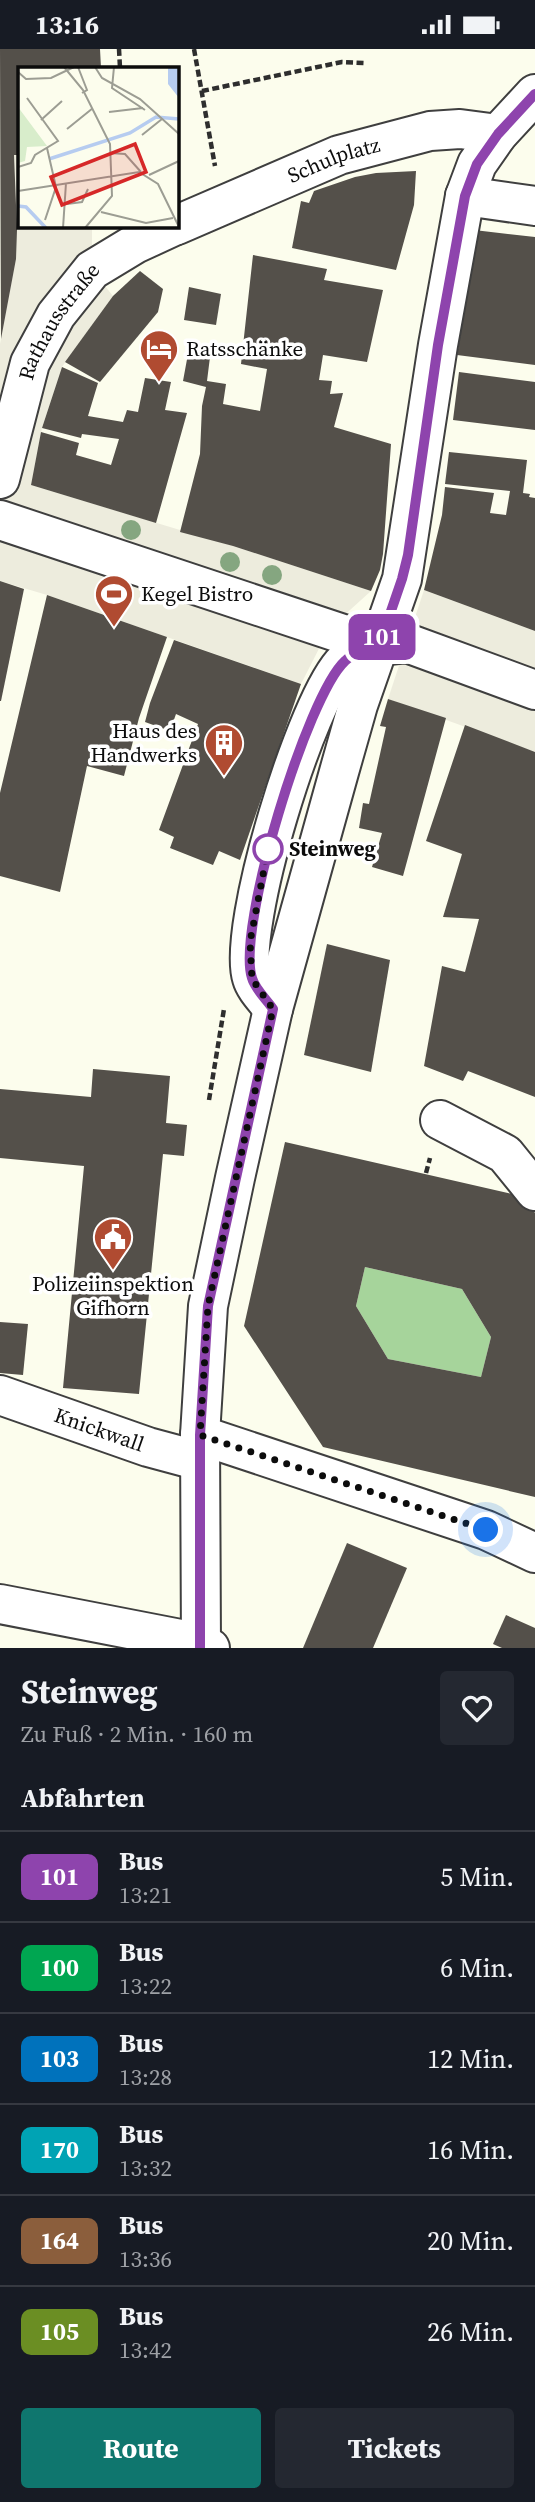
<!DOCTYPE html>
<html lang="de">
<head>
<meta charset="utf-8">
<style>
  :root { --surface:#171b24; --page:#242831; --text:#f1f3f6; --muted:#9ea1a6; --line:#363941; --accent:#0f766e }
  body { margin:0; font-family:"Source Serif 4",serif; background:var(--page); color:var(--text); height:100vh; display:flex; flex-direction:column; font-size:26px; white-space:nowrap }
  * { box-sizing:border-box; margin:0 }
  p { font-size:23px; color:var(--muted) }
  .icon { flex:none; width:38px; height:38px; fill:none; stroke:currentColor; stroke-width:2; stroke-linecap:round; stroke-linejoin:round }
  .map { position:relative; height:1599px; overflow:hidden }
  .sheet { display:flex; flex-direction:column; background:var(--surface); flex:1 }
  .sheet>* { flex:none }
  .badge { padding:0 14px; border-radius:10px; font-size:24px; line-height:46px }
  .you { position:absolute; width:35px; height:35px; margin:-18px; border:5px solid #fff; border-radius:50%; background:#1a73e8; box-shadow:0 0 0 10px #1a73e833 }
  .map>.badge { position:absolute; translate:-50% -50%; box-shadow:0 0 0 4px #fff }
  h2 { padding:0 21px; font-size:26px; line-height:63px }
  .round { display:grid; place-items:center; flex:none; width:74px; height:74px; border-radius:7px; background:var(--page) }
  .head { display:flex; align-items:center; justify-content:space-between; height:119px; padding:0 21px }
  h1 { font-size:33px; font-weight:700; line-height:52px }
  .cta { display:flex; gap:14px; margin-top:auto; padding:14px 21px }
  .cta a { flex:1; height:80px; border-radius:7px; background:var(--accent); color:#fff; font-size:28px; font-weight:700; line-height:80px; text-align:center }
  .cta a+a { background:var(--page); color:var(--text) }
  ul { padding:0; list-style:none }
  li { display:flex; align-items:center; gap:21px; height:91px; padding:0 21px; border-top:2px solid var(--line) }
  li div { flex:1 }
  li b { display:block; font-size:26px }
  li em { font-style:normal }
  li .badge { min-width:77px; font-weight:700; text-align:center }
  .status { display:flex; justify-content:space-between; align-items:center; height:49px; padding:0 35px; background:var(--surface); direction:ltr }
  .status svg { height:19px; fill:currentColor }
  .map>svg:first-child { display:block }
  .forest { fill:#a6d49b }
  .plaza { fill:#edecdd }
  .building { fill:#54504a; fill-rule:evenodd }
  .lines { fill:none; stroke-linecap:round; stroke-linejoin:round }
  .minor-casing { stroke:#3f3f3f; stroke-width:42 }
  .path { stroke:#2e2e2e; stroke-width:4.5; stroke-dasharray:7 3.5; stroke-linecap:butt }
  .minor { stroke:#fff; stroke-width:38 }
  .tree { fill:#85a680 }
  .line-casing { stroke:#fff; stroke-width:16 }
  .line { stroke:#8e44ad; stroke-width:10 }
  .walk { stroke:#0c0c0c; stroke-width:7; stroke-dasharray:0 12.6 }
  .stop-dot { fill:#fff; stroke:#8e44ad; stroke-width:3.5 }
  .labels { text-anchor:middle; stroke-width:7; stroke-linejoin:round; paint-order:stroke }
  .street-label { font-size:21px; fill:#0c0c0c; stroke:#fff }
  .poi-label { font-size:21px; fill:#0c0c0c; stroke:#fff; text-anchor:start }
  .stop-label { font-size:21px; font-weight:bold; fill:#0c0c0c; stroke:#fff; text-anchor:start }
  .inset-river { fill:none; stroke:#b6ccf0; stroke-width:3.5 }
  .inset-road { fill:none; stroke:#9c9d93; stroke-width:2 }
  .view { fill:#d62828; fill-opacity:0.15; stroke:#d62828; stroke-width:3.5 }
  .inset-edge { fill:none; stroke:#0c0c0c; stroke-width:3.5 }
</style>
</head>
<body>
<div class="status"><b>13:16</b><svg viewBox="0 0 49 12"><path d="M0 12V9h3v3zM5 12V6h3v6zM10 12V3h3v9zM15 12V0h3v12zM26 1h20v11H26zM47 4h2v5h-2z"/></svg></div>
<div class="map">
<svg width="535" height="1599" viewBox="0 0 535 1599">
  <rect width="100%" height="100%" fill="#fcfded"/>
  <path class="forest" d="M365 1218 462 1240 491 1288 481 1328 388 1310 356 1257Z"/>
  <g class="plaza">
    <path d="M14 106H19V177H92V221L113 247 62 318 42 379 31 436 233 497 371 542 329 580 301 635 47 546 0 532V295L16 210Z"/>
    <path d="M424 541 535 582V703L388 650Z"/>
  </g>
  <g class="building">
    <path d="M0 0H100L101 19H19V106H14L17 181 16 210 1 290Z"/>
    <path d="M416 122 414 156 396 221 292 199 301 152 309 154 314 142 355 128 376 124Z"/>
    <path d="M474 181 535 188V316L457 306 466 253Z"/>
    <path d="M253 206 327 220 324 231 383 241 367 313 323 306 319 331 332 332 330 345 343 344 334 378 391 395 383 505 380 521 371 542 233 497 180 483 200 405 202 357 206 338 183 332 190 294 211 300 207 332 226 335 223 355 260 362 267 320 241 315Z"/>
    <path d="M140 222 163 240 158 263 100 333 65 313 113 247Z"/>
    <path d="M189 238 221 245 216 276 184 271Z"/>
    <path d="M62 318 98 334 88 367 123 373 127 361 138 363 145 329 171 333 165 361 187 364 156 474 31 436 41 383 79 394 76 406 111 416 119 390 82 385 81 389 42 379Z"/>
    <path d="M459 323 535 333V381L453 371Z"/>
    <path d="M449 403 527 411 523 444 530 445 529 448 535 449V582L424 541 442 466 445 438 494 444 490 464 506 466 510 442 445 435Z"/>
    <path d="M0 532 24 540 1 652H0Z"/>
    <path d="M47 546 167 588 139 669 124 727 87 717 60 843 0 827V744Z"/>
    <path d="M174 591 301 635 240 811 219 802 213 816 170 799 174 788 159 781 198 675 176 665 170 682 145 673 150 654Z"/>
    <path d="M388 650 446 669 403 827 372 818 382 784 359 779 363 754 369 755 386 678 380 677Z"/>
    <path d="M465 676 535 703V1048L468 1022 463 1032 424 1017 442 917 465 923 479 870 443 868 462 805 426 792Z"/>
    <path d="M327 895 390 911 371 1023 304 1006Z"/>
    <path d="M93 1020 170 1027 166 1074 187 1076 184 1107 163 1105 139 1345 63 1339 84 1117 0 1109V1040L91 1048Z"/>
    <path d="M285 1093 525 1148 535 1164V1448L323 1398 244 1277ZM365 1218 462 1240 491 1288 481 1328 388 1310 356 1257Z"/>
    <path d="M0 1273 28 1275 23 1326 0 1324Z"/>
    <path d="M347 1494 407 1519 373 1599H303Z"/>
    <path d="M506 1566 535 1579V1599H502L493 1595Z"/>
  </g>
  <g class="lines">
    <g class="minor-casing">
      <g id="minor">
        <path d="M465 147 535 157"/>
        <path id="s1" d="M177 176 339 106 430 82 460 80 498 85"/>
        <path id="s2" d="M0 430 30 314 56 266 92 221 135 195 174 177"/>
        <path d="M0 471 379 597 407 594 535 641"/>
        <path d="M273 960C267 951 255 940 252 929 236 880 307 648 345 612 354 603 367 600 379 597"/>
        <path d="M440 1071 505 1105 535 1142"/>
        <path id="s3" d="M0 1346 148 1398 200 1412"/>
        <path d="M200 1386 486 1481 535 1504"/>
        <path d="M0 1555 201 1594 210 1599"/>
        <path d="M201 1599 200 1386 208 1257 235 1129 273 960 339 723 358 656 402 530 438 296 465 147 477 115 498 85 535 45"/>
      </g>
    </g>
    <g class="path">
      <path d="M119 0 120 19"/>
      <path d="M194 0 215 117"/>
      <path d="M202 42 342 13 364 14"/>
      <path d="M209 1051 224 960"/>
      <path d="M426 1124 430 1109"/>
    </g>
    <use href="#minor" class="minor"/>
  </g>
  <g class="tree">
    <circle cx="131" cy="481" r="10"/>
    <circle cx="230" cy="513" r="10"/>
    <circle cx="272" cy="526" r="10"/>
  </g>
  <g class="lines">
    <g class="line-casing">
      <path id="line" d="M200 1599V1386L208 1257 273 960C267 951 255 940 252 929 236 880 307 647 345 612 354 603 367 600 379 597L402 530 408 506 438 296 465 147 477 115 498 85 535 45"/>
    </g>
    <use href="#line" class="line"/>
    <path class="walk" d="M268 800 250 893 252 930 273 960 208 1257 200 1386 486 1481"/>
  </g>
  <defs>
    <g id="hotel-pin" transform="scale(2.0125)"><path d="M0 17L-7.5 6A9.5 9.5 0 1 1 7.5 6Z" fill="#b04b31" stroke="#fff"/><path d="M-6-4.5h1.5V1H6V5H4.5V3h-9V5H-6ZM-4 0a1.8 1.8 0 1 1 3.6 0ZM.5 0V-2.5h3Q6-2.5 6 0Z" fill="#fff"/></g>
    <g id="stadium-pin" transform="scale(2.0125)"><path d="M0 17L-7.5 6A9.5 9.5 0 1 1 7.5 6Z" fill="#b04b31" stroke="#fff"/><path d="M0-5a6.5 5 0 1 0 0 10a6.5 5 0 1 0 0-10ZM-3.5-1.8h7v3.6h-7Z" fill="#fff"/></g>
    <g id="building-pin" transform="scale(2.0125)"><path d="M0 17L-7.5 6A9.5 9.5 0 1 1 7.5 6Z" fill="#b04b31" stroke="#fff"/><path d="M-4-6H4V6H1V3H-1V6H-4ZM-2.5-4.3h1.7v1.8h-1.7ZM.8-4.3h1.7v1.8H.8ZM-2.5-1h1.7V.8h-1.7ZM.8-1h1.7V.8H.8Z" fill="#fff"/></g>
    <g id="civic-pin" transform="scale(2.0125)"><path d="M0 17L-7.5 6A9.5 9.5 0 1 1 7.5 6Z" fill="#b04b31" stroke="#fff"/><path d="M-.6-6.5H3V-4.5H.6V-3L4-1V1h2V6H-6V1h2V-1L-.6-3ZM-1.2 2.5V6h2.4V2.5Z" fill="#fff"/></g>
  </defs>
  <g fill-rule="evenodd">
    <use href="#hotel-pin" x="159" y="300"/>
    <use href="#stadium-pin" x="114" y="545"/>
    <use href="#building-pin" x="224" y="694"/>
    <use href="#civic-pin" x="113" y="1188"/>
  </g>
  <circle class="stop-dot" cx="268" cy="800" r="14"/>
  <g class="labels">
    <g class="street-label">
      <text dy="7" stroke="none"><textPath href="#s1" startOffset="170">Schulplatz</textPath></text>
      <text dy="7" stroke="none"><textPath href="#s2" startOffset="170">Rathausstraße</textPath></text>
      <text dy="7" stroke="none"><textPath href="#s3" startOffset="105">Knickwall</textPath></text>
    </g>
    <g class="poi-label">
      <text x="186" y="307">Ratsschänke</text>
      <text x="141" y="552">Kegel Bistro</text>
      <text x="197" y="689" text-anchor="end">Haus des<tspan x="197" dy="24">Handwerks</tspan></text>
      <text x="113" y="1242" text-anchor="middle">Polizeiinspektion<tspan x="113" dy="24">Gifhorn</tspan></text>
    </g>
    <g class="stop-label">
      <text x="289" y="807">Steinweg</text>
    </g>
  </g>
  <g transform="translate(18 18)">
    <rect width="161" height="161" fill="#fcfded"/>
    <path d="M0 40 29 79 9 80 7 94 0 96Z" fill="#d8edcb"/>
    <path d="M150 0H161V31L150 17Z" fill="#b6ccf0"/>
    <path class="inset-river" d="M31 92 112 66 138 50 161 52M0 139 8 140 28 161"/>
    <path class="inset-road" d="M46 0 65 23 92 77 94 129 67 161M60 0 69 23 64 26M77 0 84 11 122 32 161 67M96 0 94 21 127 43M0 5 8 12 33 11 56 0M91 45 125 41M23 53 44 34M49 62 75 41M124 68 144 52M92 86 107 87 123 105M0 100 13 96 17 88 40 74 9 31M131 108 161 94M0 124 121 105 140 117 161 160M49 137 64 135 70 122M83 145 128 156 155 151M27 153 38 120 29 81M45 161 48 116"/>
    <path class="view" d="M117 77 128 105 44 138 33 110Z"/>
    <rect width="161" height="161" class="inset-edge"/>
  </g>
</svg>
<div class="you" style="left:486px;top:1481px"></div>
<b class="badge" style="left:382px;top:588px;background:#8e44ad;color:#fff">101</b>
</div>
<section class="sheet">
<div class="head"><div><h1>Steinweg</h1><p>Zu Fuß · 2 Min. · 160 m</p></div><a class="round"><svg class="icon" aria-label="heart" viewBox="0 0 24 24"><path d="M12 20l-8-8c-3-5 5-10 8-4 3-6 11-1 8 4z"/></svg></a></div>
<h2>Abfahrten</h2>
<ul>
<li><span class="badge" style="background:#8e44ad;color:#fff">101</span><div><b>Bus</b><p>13:21</p></div><em>5 Min.</em></li>
<li><span class="badge" style="background:#00a651;color:#fff">100</span><div><b>Bus</b><p>13:22</p></div><em>6 Min.</em></li>
<li><span class="badge" style="background:#0072bc;color:#fff">103</span><div><b>Bus</b><p>13:28</p></div><em>12 Min.</em></li>
<li><span class="badge" style="background:#00a3b4;color:#fff">170</span><div><b>Bus</b><p>13:32</p></div><em>16 Min.</em></li>
<li><span class="badge" style="background:#8b5e3c;color:#fff">164</span><div><b>Bus</b><p>13:36</p></div><em>20 Min.</em></li>
<li><span class="badge" style="background:#6b8e23;color:#fff">105</span><div><b>Bus</b><p>13:42</p></div><em>26 Min.</em></li>
</ul>
<div class="cta"><a>Route</a><a>Tickets</a></div>
</section>
</body>
</html>
